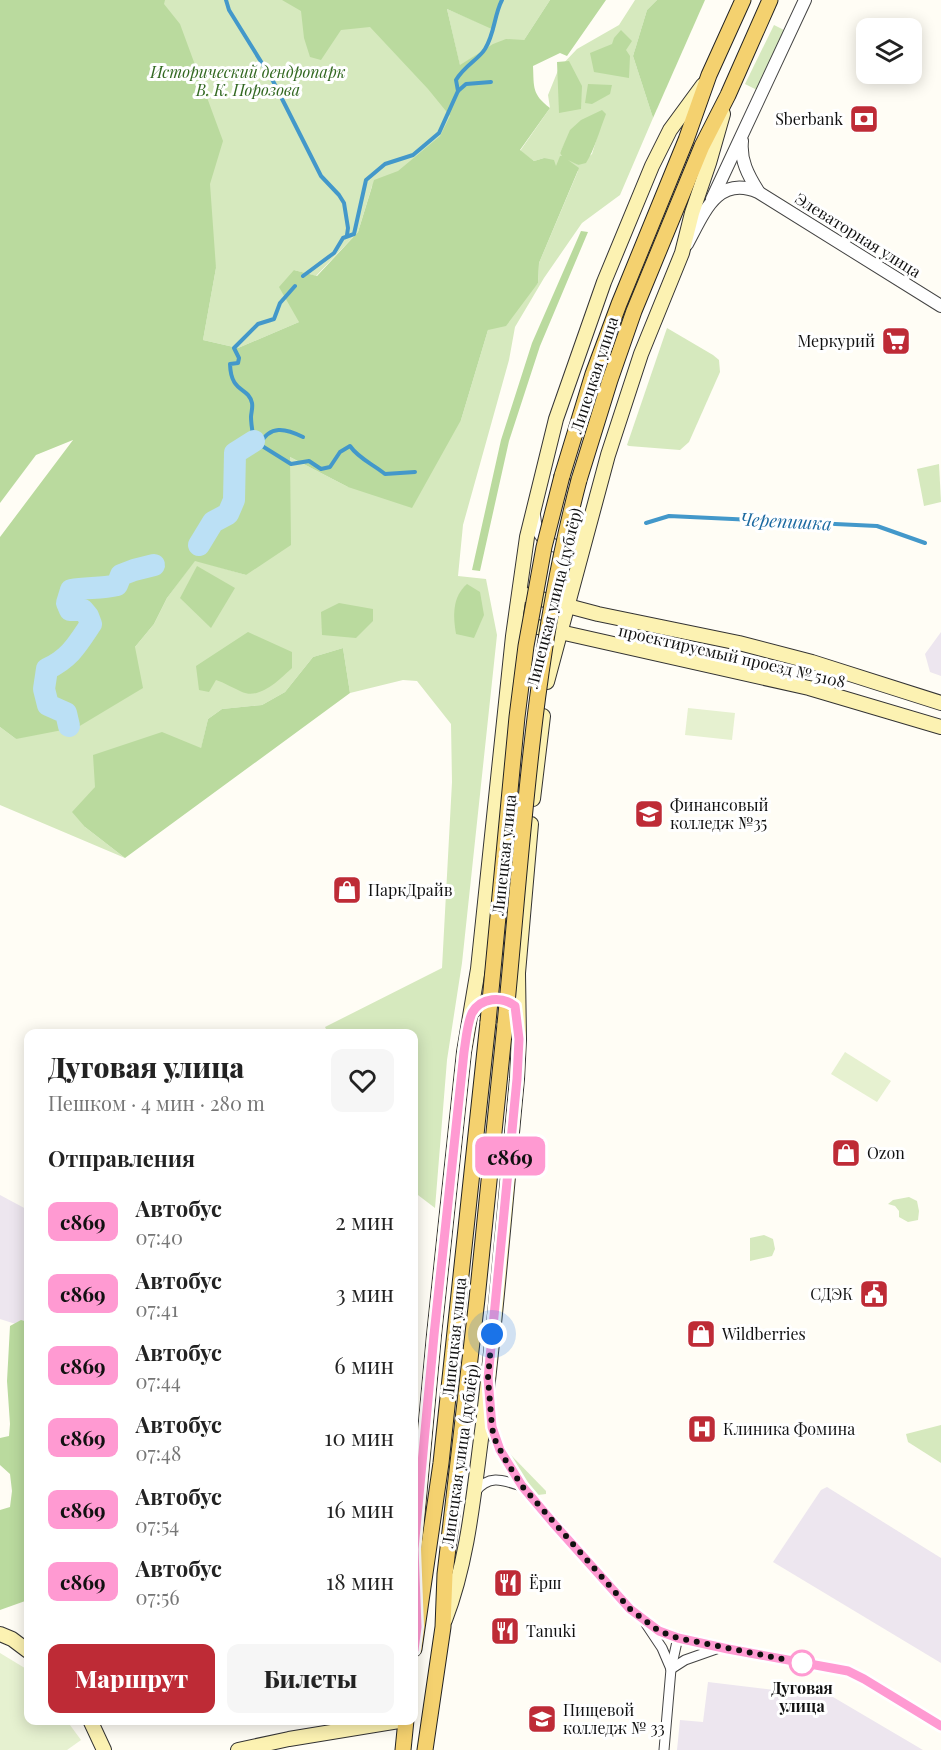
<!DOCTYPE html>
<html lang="ru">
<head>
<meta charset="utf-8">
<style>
  :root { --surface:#fff; --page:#f6f6f6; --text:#222; --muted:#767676; --accent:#be2b36 }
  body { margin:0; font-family:"Playfair Display",serif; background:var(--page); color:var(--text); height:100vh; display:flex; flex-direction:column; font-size:22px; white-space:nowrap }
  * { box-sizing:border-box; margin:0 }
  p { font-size:20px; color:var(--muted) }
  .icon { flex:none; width:33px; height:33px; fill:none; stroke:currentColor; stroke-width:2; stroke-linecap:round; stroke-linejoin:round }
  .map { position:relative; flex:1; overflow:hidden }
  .drawer { position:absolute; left:24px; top:1029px; width:394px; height:696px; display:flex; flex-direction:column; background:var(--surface); border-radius:12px; box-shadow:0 3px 15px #0003 }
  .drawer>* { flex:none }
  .badge { padding:0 12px; border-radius:9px; font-size:21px; line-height:39px }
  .controls { position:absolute; left:856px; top:18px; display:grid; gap:12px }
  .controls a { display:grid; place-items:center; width:66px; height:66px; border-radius:12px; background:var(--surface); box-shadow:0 3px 15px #0003; font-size:30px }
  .you { position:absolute; width:30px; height:30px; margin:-15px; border:4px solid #fff; border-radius:50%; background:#1a73e8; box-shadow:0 0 0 9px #1a73e833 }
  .map>.badge { position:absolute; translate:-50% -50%; box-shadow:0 0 0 3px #fff }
  h2 { padding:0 24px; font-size:22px; line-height:54px }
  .round { display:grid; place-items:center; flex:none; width:63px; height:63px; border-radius:12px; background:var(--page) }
  .summary { display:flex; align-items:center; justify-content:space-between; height:102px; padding:0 24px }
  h1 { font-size:28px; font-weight:800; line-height:45px }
  .cta { display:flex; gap:12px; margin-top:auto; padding:12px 24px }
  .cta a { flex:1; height:69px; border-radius:12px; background:var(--accent); color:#fff; font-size:24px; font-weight:800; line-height:69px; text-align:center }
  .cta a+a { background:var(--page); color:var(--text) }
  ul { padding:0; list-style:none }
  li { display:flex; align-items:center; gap:18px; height:72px; padding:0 24px }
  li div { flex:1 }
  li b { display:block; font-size:22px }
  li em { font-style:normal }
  li .badge { min-width:66px; font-weight:700; text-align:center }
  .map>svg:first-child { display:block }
  .industrial { fill:#ede6ef }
  .green { fill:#d6e9be; fill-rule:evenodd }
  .forest { fill:#bada9e }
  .pitch { fill:#e6f1d0 }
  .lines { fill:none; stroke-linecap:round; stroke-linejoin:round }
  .stream { stroke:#4398ca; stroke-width:4 }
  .river { stroke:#bbe0f5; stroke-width:22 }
  .minor-casing { stroke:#444; stroke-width:11 }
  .tertiary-casing { stroke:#444; stroke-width:14 }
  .secondary-casing { stroke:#333; stroke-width:16 }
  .primary-casing { stroke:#222; stroke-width:17 }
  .minor { stroke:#fff; stroke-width:9 }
  .tertiary { stroke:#fff; stroke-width:12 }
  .secondary { stroke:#fcf2b2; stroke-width:14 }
  .primary { stroke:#f4d16f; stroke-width:15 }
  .primary-bridge-casing { stroke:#222; stroke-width:17; stroke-linecap:butt }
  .primary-bridge { stroke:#f4d16f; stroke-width:15 }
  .line-casing { stroke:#fff; stroke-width:14 }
  .line { stroke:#ff9ad2; stroke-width:9 }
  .walk { stroke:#111; stroke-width:6; stroke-dasharray:0 10.8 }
  .stop-dot { fill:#fff; stroke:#ff9ad2; stroke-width:3 }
  .labels { text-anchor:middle; stroke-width:6; stroke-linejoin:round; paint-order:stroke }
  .park-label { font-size:16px; font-style:italic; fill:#326821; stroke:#fff }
  .poi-label { font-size:16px; fill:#111; stroke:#fff; text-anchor:start }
  .street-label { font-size:16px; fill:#111; stroke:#fff }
  .stop-label { font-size:16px; font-weight:bold; fill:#111; stroke:#fff }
  .water-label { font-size:18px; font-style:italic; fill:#1c6aa1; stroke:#fff }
</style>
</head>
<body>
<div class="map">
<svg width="941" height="1750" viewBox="0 0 941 1750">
  <rect width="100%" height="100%" fill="#fffdf5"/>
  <g class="industrial">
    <path d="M941 632V676L930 672 925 654Z"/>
    <path d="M0 1195 28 1210V1328L0 1319Z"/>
    <path d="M827 1487 941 1558V1663L773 1562 821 1490Z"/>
    <path d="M708 1682 833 1697 923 1750H677L680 1720 703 1722Z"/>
  </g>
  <g class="green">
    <path d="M110 0H420L465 102 430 162 372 186 358 232 316 276 294 270 299 322 238 348 203 340 216 268Z"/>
    <path d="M488 0H550L524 40C494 39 484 50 460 66L447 9 494 29 497 14Z"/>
    <path d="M635 0H657L647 10 633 56 653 118 620 195 582 223 544 278 515 327 509 360 463 525 458 576 486 579 497 635 462 963 447 1060 435 1208 414 1192V1034L328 1033 325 1027 442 968 452 782 451 724 417 681 403 680 350 693 343 648 313 657 285 692 262 705 222 709 208 719 201 749 95 787 85 827 125 858 0 805V727L16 739 135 647 154 624 167 598 195 560 246 575 290 457 348 487 461 420 488 330 538 283 539 263 578 171 559 178 544 158 534 161 520 151 550 108 548 95 559 68 577 49 619 25ZM600 128 592 154 578 165 560 153 564 145Z"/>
    <path d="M774 25 786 31 757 90 745 84Z"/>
    <path d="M667 328 713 355 719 360 720 372 689 442 680 450 629 446 627 445Z"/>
    <path d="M939 464 941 502 924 506 917 469Z"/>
    <path d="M909 1197 917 1201 919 1211 918 1220 908 1222 899 1217V1211L895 1206 888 1204 893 1200Z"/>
    <path d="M764 1235 773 1239 775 1249 772 1256 750 1261V1238Z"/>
    <path d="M941 1425V1463L908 1442 906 1434Z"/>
    <path d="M507 1453H509L546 1491V1494L538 1495 515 1468Z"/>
  </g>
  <g class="forest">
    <path d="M0 0H165L164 4 180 24 223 141 210 184 216 268 203 340 238 348 299 322 279 287 294 270 317 276 358 232 374 180 398 171 440 136 450 116 428 89 370 27 341 30 321 60 310 57 304 38 301 11 282 0H502L497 9 494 30 447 9 460 65 493 44 506 39 524 40 550 0H606L567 56 560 53 533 66C534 88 532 94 550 108L520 150 534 161 544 158 554 160 556 166 560 156H562L560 153 570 130 581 120 602 110 606 114C600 129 594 151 586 163L578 165 568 160 579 168 539 263 538 283 506 326 488 330 461 420 412 508 348 487 290 457 291 545 246 575 195 561 167 598 154 624 135 647 143 688 78 727 16 739 0 727V537L73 440 36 455 0 503Z"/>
    <path d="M657 0H705L653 118 633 56 647 10Z"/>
    <path d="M621 30 632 41 626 50 630 56 629 78 594 72 590 53 612 44 614 38Z"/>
    <path d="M569 61 582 86 581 109 559 113 557 62Z"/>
    <path d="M588 84 612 85 610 94 592 104 585 103Z"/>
    <path d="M581 231 588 232 540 346 509 441 480 571 472 570 501 440 532 343Z"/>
    <path d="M197 566 235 588 211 628 180 598Z"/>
    <path d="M467 584 480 592 484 615 474 638 456 634C453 616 452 597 467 584Z"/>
    <path d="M339 603 373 609V621L356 638 322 635 321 612Z"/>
    <path d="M248 632 292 652V668C280 679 260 700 242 692 233 688 225 683 216 680L209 692 199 690 196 666Z"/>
    <path d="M343 648 350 693 125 858 85 827 72 812 95 787 93 755 162 732 201 748 208 719 222 709 262 705 285 692 313 657Z"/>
    <path d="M21 1320 28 1322V1600L0 1610V1510L10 1507 12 1491 10 1474 0 1465V1438L9 1436 10 1424 7 1381 10 1326Z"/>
  </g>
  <g class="pitch">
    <path d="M688 708 735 713 732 740 685 735Z"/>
    <path d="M845 1052 891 1081 877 1102 831 1074Z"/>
    <path d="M0 1653 28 1670V1720L67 1721 81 1740 67 1750H0Z"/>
  </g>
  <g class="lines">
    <g class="stream">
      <path d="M226 0 229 10 273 81 321 176 339 195 344 203 348 228 347 235"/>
      <path d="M458 91 466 84 491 82"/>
      <path d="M303 276 334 253 343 238 354 234 366 180 385 164 413 155 439 133 458 91 456 80C465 65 478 60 485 49 495 33 494 15 502 0"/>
      <path d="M295 286 280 303 274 319 258 324 234 348 239 358 238 363 230 364C231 394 248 386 252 403 253 408 251 413 251 417 251 425 253 434 254 441L291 464 309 461 321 469 330 467 340 452 350 446C359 459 373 464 385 474L415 472"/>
      <path d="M260 444C270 425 285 428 303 437"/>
      <path d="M646 523 669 516 877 526 925 543"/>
    </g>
    <g class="river">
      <path d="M199 545 213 522 228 514 234 500 235 453 254 441"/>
      <path d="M69 726 66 713 48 705 44 689 47 669C70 658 77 645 91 624L88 616 83 610H70L67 603 71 590C87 587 101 589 117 585L121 575 134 570 154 565"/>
    </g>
    <g class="minor-casing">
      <g id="minor">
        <path d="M490 1404 494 1438 522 1486 630 1609 659 1631 678 1637 728 1649 848 1671 864 1679 941 1726"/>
        <path d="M475 1492C489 1474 503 1480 521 1486"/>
        <path d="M646 1624 662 1648 671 1669"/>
        <path d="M671 1669 685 1660 719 1648"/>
        <path d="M664 1750 671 1669 678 1637"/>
      </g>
    </g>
    <g class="tertiary-casing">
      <g id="tertiary">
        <path d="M742 141C740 160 748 175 758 191"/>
        <path d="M712 199 805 0"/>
        <path d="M687 244C703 215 717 174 758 192L941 306"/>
        <path d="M534 515C535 536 554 556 576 542 581 538 584 532 588 527"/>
        <path d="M472 1014C483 999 498 995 514 1005"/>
      </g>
    </g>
    <g class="secondary-casing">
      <g id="secondary">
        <path d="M526 595 598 614 739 643 812 662 941 703"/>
        <path d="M520 623 809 688 941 727"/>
        <path d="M547 682 608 455 641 354 682 253 692 213 709 163 723 114"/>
        <path d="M533 799 543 716"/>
        <path d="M414 1549 416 1604"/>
        <path d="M414 1552 434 1335 464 1052 478 969 513 636 527 537 556 419 604 282 652 166 670 130 703 85"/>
        <path d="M445 1620C469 1558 474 1489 483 1424 497 1309 506 1194 517 1079L519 1039 518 973 531 824"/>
        <path d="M0 1634 12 1639 28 1651"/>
        <path d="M90 1720 104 1750"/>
        <path d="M238 1750 289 1739 405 1720"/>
      </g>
    </g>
    <g class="primary-casing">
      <g id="primary">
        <path d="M562 476 593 374 619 304 686 140 709 75 743 0"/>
        <path d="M579 480 610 380 634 311 702 146 728 95 770 0"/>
        <path d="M414 1649 441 1463 488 1022"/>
        <path d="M403 1750 406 1720"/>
        <path d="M425 1750 443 1627 445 1574 477 1299 505 1024"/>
      </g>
    </g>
    <use href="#minor" class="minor"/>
    <use href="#tertiary" class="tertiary"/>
    <use href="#secondary" class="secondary"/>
    <use href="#primary" class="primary"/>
    <g class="primary-bridge-casing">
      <g id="primary-bridge">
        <path d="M488 1022 517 717 526 646 544 547 562 476"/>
        <path d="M505 1024C523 842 532 658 579 480"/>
      </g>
    </g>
    <use href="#primary-bridge" class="primary-bridge"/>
  </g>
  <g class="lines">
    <g class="line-casing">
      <path id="line" d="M414 1650 417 1627 414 1549 434 1335 464 1052C466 1040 467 1024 472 1013 481 997 502 996 515 1006L519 1039 517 1079 488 1378 492 1427 500 1450 522 1486 554 1524 630 1609 659 1631 678 1638 728 1649 848 1671 864 1679 941 1726"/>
    </g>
    <use href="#line" class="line"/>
    <path class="walk" d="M492 1334 488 1378 492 1427 494 1438 506 1461 522 1486 630 1609 659 1631 678 1638 802 1663"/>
  </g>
  <defs>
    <g id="bank-square" transform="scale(1.5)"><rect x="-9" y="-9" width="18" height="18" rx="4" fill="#be2b36" stroke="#fff"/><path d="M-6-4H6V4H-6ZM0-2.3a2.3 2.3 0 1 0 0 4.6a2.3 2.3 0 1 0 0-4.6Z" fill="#fff"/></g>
    <g id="supermarket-square" transform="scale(1.5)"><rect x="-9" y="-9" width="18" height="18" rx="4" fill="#be2b36" stroke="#fff"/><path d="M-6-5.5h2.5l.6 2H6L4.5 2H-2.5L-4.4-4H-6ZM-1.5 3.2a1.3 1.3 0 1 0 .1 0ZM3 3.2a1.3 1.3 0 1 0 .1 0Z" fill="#fff"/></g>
    <g id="university-square" transform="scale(1.5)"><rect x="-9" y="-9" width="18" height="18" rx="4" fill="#be2b36" stroke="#fff"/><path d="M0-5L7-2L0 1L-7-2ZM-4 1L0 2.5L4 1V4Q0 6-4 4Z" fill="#fff"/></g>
    <g id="shop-square" transform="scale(1.5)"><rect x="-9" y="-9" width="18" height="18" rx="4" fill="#be2b36" stroke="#fff"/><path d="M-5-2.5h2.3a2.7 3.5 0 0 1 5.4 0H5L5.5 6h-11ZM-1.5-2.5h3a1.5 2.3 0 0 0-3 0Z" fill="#fff"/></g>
    <g id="civic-square" transform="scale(1.5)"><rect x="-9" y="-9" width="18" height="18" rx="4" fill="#be2b36" stroke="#fff"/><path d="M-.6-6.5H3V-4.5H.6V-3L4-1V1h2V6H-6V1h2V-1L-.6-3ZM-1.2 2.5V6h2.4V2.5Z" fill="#fff"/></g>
    <g id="hospital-square" transform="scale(1.5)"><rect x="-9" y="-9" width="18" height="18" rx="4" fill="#be2b36" stroke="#fff"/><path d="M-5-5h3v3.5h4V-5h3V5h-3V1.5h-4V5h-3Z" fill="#fff"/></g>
    <g id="restaurant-square" transform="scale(1.5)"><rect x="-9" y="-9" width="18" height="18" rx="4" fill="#be2b36" stroke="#fff"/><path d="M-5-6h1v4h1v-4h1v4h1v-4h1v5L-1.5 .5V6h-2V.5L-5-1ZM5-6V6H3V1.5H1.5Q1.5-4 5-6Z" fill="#fff"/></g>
  </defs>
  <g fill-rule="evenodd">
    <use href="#bank-square" x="864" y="119"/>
    <use href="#supermarket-square" x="896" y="341"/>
    <use href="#university-square" x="649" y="814"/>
    <use href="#shop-square" x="347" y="890"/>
    <use href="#shop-square" x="846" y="1153"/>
    <use href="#civic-square" x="874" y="1294"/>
    <use href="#shop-square" x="701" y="1334"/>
    <use href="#hospital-square" x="702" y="1429"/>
    <use href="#restaurant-square" x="508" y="1583"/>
    <use href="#restaurant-square" x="505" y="1631"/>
    <use href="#university-square" x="542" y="1719"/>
  </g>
  <circle class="stop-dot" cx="802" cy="1663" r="12"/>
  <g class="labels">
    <g class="park-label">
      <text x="248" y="78">Исторический дендропарк<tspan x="248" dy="18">В. К. Порозова</tspan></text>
    </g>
    <g class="poi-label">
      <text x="843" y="125" text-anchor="end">Sberbank</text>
      <text x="875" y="347" text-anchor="end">Меркурий</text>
      <text x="670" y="811">Финансовый<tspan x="670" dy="18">колледж №35</tspan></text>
      <text x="368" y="896">ПаркДрайв</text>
      <text x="867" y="1159">Ozon</text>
      <text x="853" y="1300" text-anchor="end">СДЭК</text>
      <text x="722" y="1340">Wildberries</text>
      <text x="723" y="1435">Клиника Фомина</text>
      <text x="529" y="1589">Ёрш</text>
      <text x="526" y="1637">Tanuki</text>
      <text x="563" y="1716">Пищевой<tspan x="563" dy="18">колледж № 33</tspan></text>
    </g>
    <g class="street-label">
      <text transform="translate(858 235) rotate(32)" y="6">Элеваторная улица</text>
      <text transform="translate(594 375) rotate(-72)" y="6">Липецкая улица</text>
      <text transform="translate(554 598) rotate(-76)" y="6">Липецкая улица (дублёр)</text>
      <text transform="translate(732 656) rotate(13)" y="6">проектируемый проезд № 5108</text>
      <text transform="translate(504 855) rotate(-84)" y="6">Липецкая улица</text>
      <text transform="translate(454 1338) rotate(-84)" y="6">Липецкая улица</text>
      <text transform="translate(460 1456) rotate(-82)" y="6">Липецкая улица (дублёр)</text>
    </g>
    <g class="stop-label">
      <text x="802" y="1694">Дуговая<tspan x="802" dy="18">улица</tspan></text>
    </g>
    <g class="water-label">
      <text transform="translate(786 522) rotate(3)" y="6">Черепишка</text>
    </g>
  </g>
</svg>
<div class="controls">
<a><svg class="icon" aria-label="layers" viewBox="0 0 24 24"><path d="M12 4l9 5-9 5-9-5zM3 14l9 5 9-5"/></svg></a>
</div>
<div class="you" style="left:492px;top:1334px"></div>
<b class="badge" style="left:510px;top:1156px;background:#ff9ad2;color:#111">с869</b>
<section class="drawer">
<div class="summary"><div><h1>Дуговая улица</h1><p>Пешком · 4 мин · 280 m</p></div><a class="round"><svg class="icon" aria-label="heart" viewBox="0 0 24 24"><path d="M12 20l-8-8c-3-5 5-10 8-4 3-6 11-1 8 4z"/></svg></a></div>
<h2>Отправления</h2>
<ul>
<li><span class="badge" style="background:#ff9ad2;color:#111">с869</span><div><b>Автобус</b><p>07:40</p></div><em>2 мин</em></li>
<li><span class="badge" style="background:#ff9ad2;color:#111">с869</span><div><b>Автобус</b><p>07:41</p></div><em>3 мин</em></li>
<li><span class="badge" style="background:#ff9ad2;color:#111">с869</span><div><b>Автобус</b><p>07:44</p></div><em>6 мин</em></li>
<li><span class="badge" style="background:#ff9ad2;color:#111">с869</span><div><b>Автобус</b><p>07:48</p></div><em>10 мин</em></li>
<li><span class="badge" style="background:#ff9ad2;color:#111">с869</span><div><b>Автобус</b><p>07:54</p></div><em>16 мин</em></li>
<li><span class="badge" style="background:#ff9ad2;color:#111">с869</span><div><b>Автобус</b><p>07:56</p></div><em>18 мин</em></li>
</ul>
<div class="cta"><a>Маршрут</a><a>Билеты</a></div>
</section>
</div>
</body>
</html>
